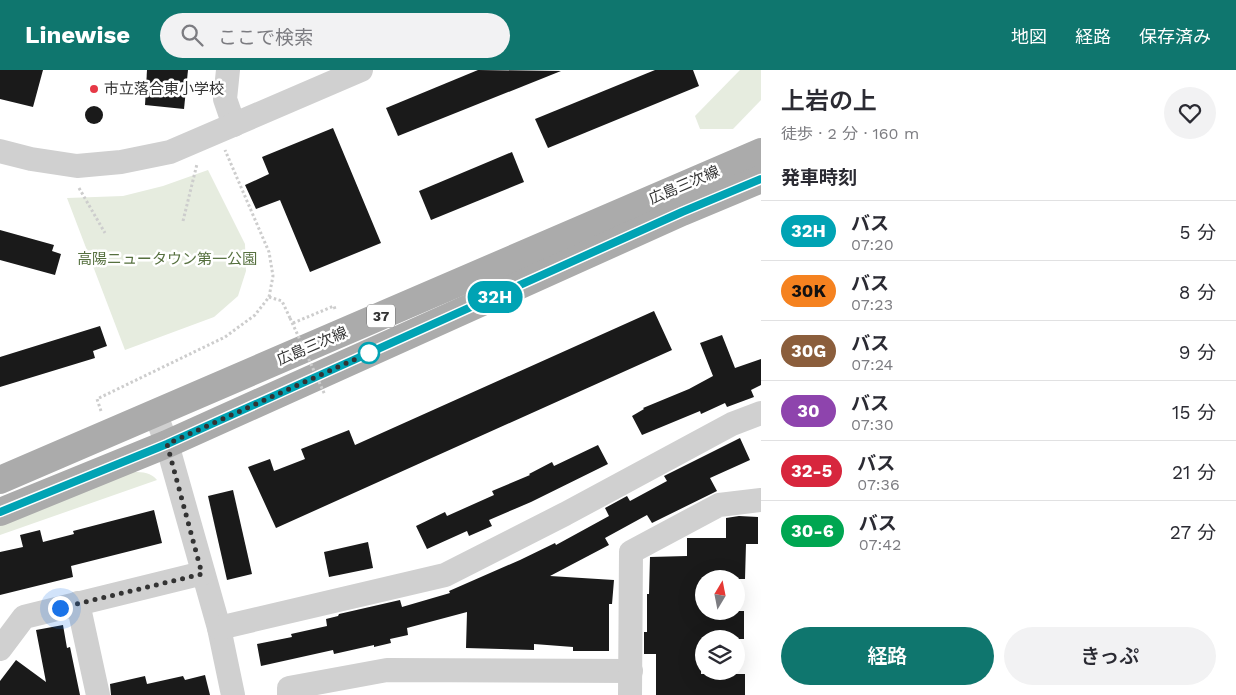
<!DOCTYPE html>
<html lang="ja">
<head>
<meta charset="utf-8">
<style>
  :root { --surface:#fff; --page:#f2f2f3; --text:#2b2b33; --muted:#7c7c81; --line:#e1e1e2; --accent:#0f766e }
  body { margin:0; font-family:"Work Sans","Noto Sans JP",sans-serif; background:var(--page); color:var(--text); height:100vh; display:flex; flex-direction:column; font-size:19px; white-space:nowrap }
  * { box-sizing:border-box; margin:0 }
  p { font-size:16px; color:var(--muted) }
  .icon { flex:none; width:28px; height:28px; fill:none; stroke:currentColor; stroke-width:2; stroke-linecap:round; stroke-linejoin:round }
  .map { position:relative; flex:1; overflow:hidden }
  .sheet { display:flex; flex-direction:column; background:var(--surface); width:475px }
  .sheet>* { flex:none }
  .badge { padding:0 10px; border-radius:16px; font-size:18px; line-height:32px }
  .needle { width:32px; rotate:10deg }
  .controls { position:absolute; left:695px; top:500px; display:grid; gap:10px }
  .controls a { display:grid; place-items:center; width:50px; height:50px; border-radius:50%; background:var(--surface); box-shadow:0 5px 20px #0002; font-size:25px }
  .you { position:absolute; width:25px; height:25px; margin:-12px; border:4px solid #fff; border-radius:50%; background:#1a73e8; box-shadow:0 0 0 8px #1a73e833 }
  .map>.badge { position:absolute; translate:-50% -50%; box-shadow:0 0 0 2px #fff }
  h2 { padding:0 20px; font-size:19px; line-height:45px }
  .round { display:grid; place-items:center; flex:none; width:52px; height:52px; border-radius:26px; background:var(--page) }
  .head { display:flex; align-items:center; justify-content:space-between; height:85px; padding:0 20px }
  h1 { font-size:24px; font-weight:600; line-height:38px }
  .primary-button { display:flex; gap:10px; margin-top:auto; padding:10px 20px }
  .primary-button a { flex:1; height:58px; border-radius:30px; background:var(--accent); color:#fff; font-size:20px; font-weight:600; line-height:58px; text-align:center }
  .primary-button a+a { background:var(--page); color:var(--text) }
  ul { padding:0; list-style:none }
  li { display:flex; align-items:center; gap:15px; height:60px; padding:0 20px; border-top:1px solid var(--line) }
  li div { flex:1 }
  li b { display:block; font-size:19px }
  li em { font-style:normal }
  li .badge { min-width:55px; font-weight:700; text-align:center }
  header { display:flex; align-items:center; gap:30px; box-sizing:border-box; height:70px; padding:0 25px; background:var(--accent); color:#fff }
  header strong { font-size:24px }
  nav { display:flex; gap:28px; margin-inline-start:auto; font-size:18px }
  .search { width:350px; height:45px; background:var(--page); display:flex; align-items:center; gap:12px; box-sizing:border-box; padding:0 18px; border-radius:28px; color:var(--muted); font-size:19px }
  main { display:flex; flex:1; min-height:0 }
  .map>svg:first-child { display:block }
  .green { fill:#e6ecdf }
  .building { fill:#1a1a1a }
  .lines { fill:none; stroke-linecap:round; stroke-linejoin:round }
  .path { stroke:#cdcdcd; stroke-width:3; stroke-dasharray:2.5 2.5; stroke-linecap:butt }
  .minor { stroke:#d0d0d0; stroke-width:24 }
  .major { stroke:#ababab; stroke-width:28 }
  .path-bridge { stroke:#cdcdcd; stroke-width:3; stroke-dasharray:2.5 2.5; stroke-linecap:butt }
  .line-casing { stroke:#fff; stroke-width:11 }
  .line { stroke:#00a3b4; stroke-width:8 }
  .walk { stroke:#333; stroke-width:5; stroke-dasharray:0 9 }
  .poi-dot { fill:#e63946; stroke:#fff; stroke-width:2 }
  .stop-dot { fill:#fff; stroke:#00a3b4; stroke-width:2.5 }
  .labels { text-anchor:middle; stroke-width:5; stroke-linejoin:round; paint-order:stroke }
  .shield { fill:#fff; stroke:#707070; stroke-width:1 }
  .shield-label { font-size:14px; font-weight:bold; fill:#333 }
  .poi-label { font-size:15px; fill:#333; stroke:#fff; text-anchor:start }
  .street-label { font-size:15px; fill:#333; stroke:#fff }
  .park-label { font-size:15px; fill:#56703f; stroke:#fff }
</style>
</head>
<body>
<header>
<strong>Linewise</strong>
<div class="search"><svg class="icon" aria-label="search" viewBox="0 0 24 24"><circle cx="10" cy="10" r="6"/><path d="M15 15l6 6"/></svg>ここで検索</div>
<nav><a>地図</a><a>経路</a><a>保存済み</a></nav>
</header>
<main>
<div class="map">
<svg width="761" height="625" viewBox="0 0 761 625">
  <rect width="100%" height="100%" fill="#fff"/>
  <g class="green">
    <path d="M740 0H761V30L733 59H700L695 46Z"/>
    <path d="M208 100 245 174 246 201 238 226 214 247 125 280 67 128 123 126 163 116Z"/>
    <path d="M128 402C139 402 150 401 157 410L0 465V454Z"/>
  </g>
  <g class="building">
    <path d="M0 0H43L33 37 0 29Z"/>
    <path d="M147 0H188L184 39 145 35Z"/>
    <path d="M478 0 561 1 398 66 386 38Z"/>
    <path d="M655 0H693L699 16 548 78 535 49Z"/>
    <circle cx="94" cy="45" r="9"/>
    <path d="M333 58 381 173 310 202 280 130 256 139 245 115 269 104 262 87Z"/>
    <path d="M512 82 524 112 431 150 419 121Z"/>
    <path d="M0 160 54 175 52 181 61 184 55 205 0 190Z"/>
    <path d="M654 241 672 280 276 458 248 397 270 389 274 401 305 389 301 379 349 360 355 375Z"/>
    <path d="M100 256 107 276 93 281 95 288 0 317V287Z"/>
    <path d="M722 265 735 298 761 289V315L751 320 754 327 727 337 725 333 701 344 700 341 642 365 632 346 644 339 643 338 689 319 713 306 700 273Z"/>
    <path d="M740 368 750 390 710 408 717 421 652 453 647 445 605 468 609 475 550 506 614 510 612 534H609V581H573V577L534 574V580L466 578 467 542 407 558 408 565 390 569 391 573 374 577V575L334 584 333 580 261 596 257 574 292 567 291 564 327 556 326 549 338 546 339 544 400 530 402 537 450 523 449 521 520 490 555 473 556 475 609 446 605 438 627 426 630 431 667 411 664 406Z"/>
    <path d="M598 375 608 394 531 432 489 450 492 456 469 466 467 461 427 479 416 456 445 442 447 446 494 425 492 421 530 405 529 404 552 392 554 396Z"/>
    <path d="M233 420 252 504 227 510 208 426Z"/>
    <path d="M154 440 162 473 71 496 73 507 0 525V482L23 477 20 465 40 460 43 472 74 464 73 461Z"/>
    <path d="M739 446 758 447V474H746L745 509H704V541H744V569H701V604H745V625H656V584H644V562H647V524H649L650 487 687 486V468H726V448Z"/>
    <path d="M368 472 373 498 329 507 324 482Z"/>
    <path d="M63 555 67 578 70 577 80 625H0V611L16 590 46 612 36 560Z"/>
    <path d="M205 605 210 625H111L110 614 145 606 147 614 183 606 185 610Z"/>
  </g>
  <g class="lines">
    <g class="path">
      <path d="M79 118 105 163"/>
      <path d="M183 151 197 94"/>
      <path d="M269 227 282 231 290 248"/>
      <path d="M293 253 334 236 335 239"/>
      <path d="M101 341 97 329 225 267 255 245 269 227 273 206 269 182 225 80"/>
    </g>
    <g class="minor">
      <path d="M228 0 225 29 234 55"/>
      <path d="M0 81 31 89 77 96 121 92 170 82 361 0"/>
      <path d="M155 343 167 374 219 558 233 625"/>
      <path d="M78 533 98 625"/>
      <path d="M219 558 445 505 565 444 732 354 761 343"/>
      <path d="M0 579 24 547 203 503"/>
      <path d="M289 625V618L387 600 631 601"/>
      <path d="M630 625 631 482 719 435 761 430"/>
    </g>
    <g class="major">
      <path d="M0 410 761 82"/>
      <path d="M0 442 167 374 682 142 761 109"/>
    </g>
    <path class="path-bridge" d="M290 248 325 325"/>
  </g>
  <g class="lines">
    <g class="line-casing">
      <path id="line" d="M0 442 167 374 682 142 761 109"/>
    </g>
    <use href="#line" class="line"/>
    <path class="walk" d="M60 538 202 504 167 374 369 283"/>
  </g>
  <circle class="poi-dot" cx="94" cy="19" r="5"/>
  <circle class="stop-dot" cx="369" cy="283" r="10"/>
  <g class="labels">
    <rect class="shield" x="367" y="234.5" width="28" height="23" rx="4"/>
    <g class="shield-label">
      <text x="381" y="251">37</text>
    </g>
    <g class="poi-label">
      <text x="104" y="24">市立落合東小学校</text>
    </g>
    <g class="street-label">
      <text transform="translate(684 115) rotate(-23)" y="5">広島三次線</text>
      <text transform="translate(312 276) rotate(-23)" y="5">広島三次線</text>
    </g>
    <g class="park-label">
      <text x="167" y="194">高陽ニュータウン第一公園</text>
    </g>
  </g>
</svg>
<div class="controls">
<a><svg class="needle" viewBox="-14 -14 28 28"><path d="M0-13l5 13h-10z" fill="#e53935"/><path d="M0 13l5-13h-10z" fill="#7c7c81"/></svg></a>
<a><svg class="icon" aria-label="layers" viewBox="0 0 24 24"><path d="M12 4l9 5-9 5-9-5zM3 14l9 5 9-5"/></svg></a>
</div>
<div class="you" style="left:60px;top:538px"></div>
<b class="badge" style="left:495px;top:227px;background:#00a3b4;color:#fff">32H</b>
</div>
<section class="sheet">
<div class="head"><div><h1>上岩の上</h1><p>徒歩 · 2 分 · 160 m</p></div><a class="round"><svg class="icon" aria-label="heart" viewBox="0 0 24 24"><path d="M12 20l-8-8c-3-5 5-10 8-4 3-6 11-1 8 4z"/></svg></a></div>
<h2>発車時刻</h2>
<ul>
<li><span class="badge" style="background:#00a3b4;color:#fff">32H</span><div><b>バス</b><p>07:20</p></div><em>5 分</em></li>
<li><span class="badge" style="background:#f58220;color:#111">30K</span><div><b>バス</b><p>07:23</p></div><em>8 分</em></li>
<li><span class="badge" style="background:#8b5e3c;color:#fff">30G</span><div><b>バス</b><p>07:24</p></div><em>9 分</em></li>
<li><span class="badge" style="background:#8e44ad;color:#fff">30</span><div><b>バス</b><p>07:30</p></div><em>15 分</em></li>
<li><span class="badge" style="background:#d7263d;color:#fff">32-5</span><div><b>バス</b><p>07:36</p></div><em>21 分</em></li>
<li><span class="badge" style="background:#00a651;color:#fff">30-6</span><div><b>バス</b><p>07:42</p></div><em>27 分</em></li>
</ul>
<div class="primary-button"><a>経路</a><a>きっぷ</a></div>
</section>
</main>
</body>
</html>
